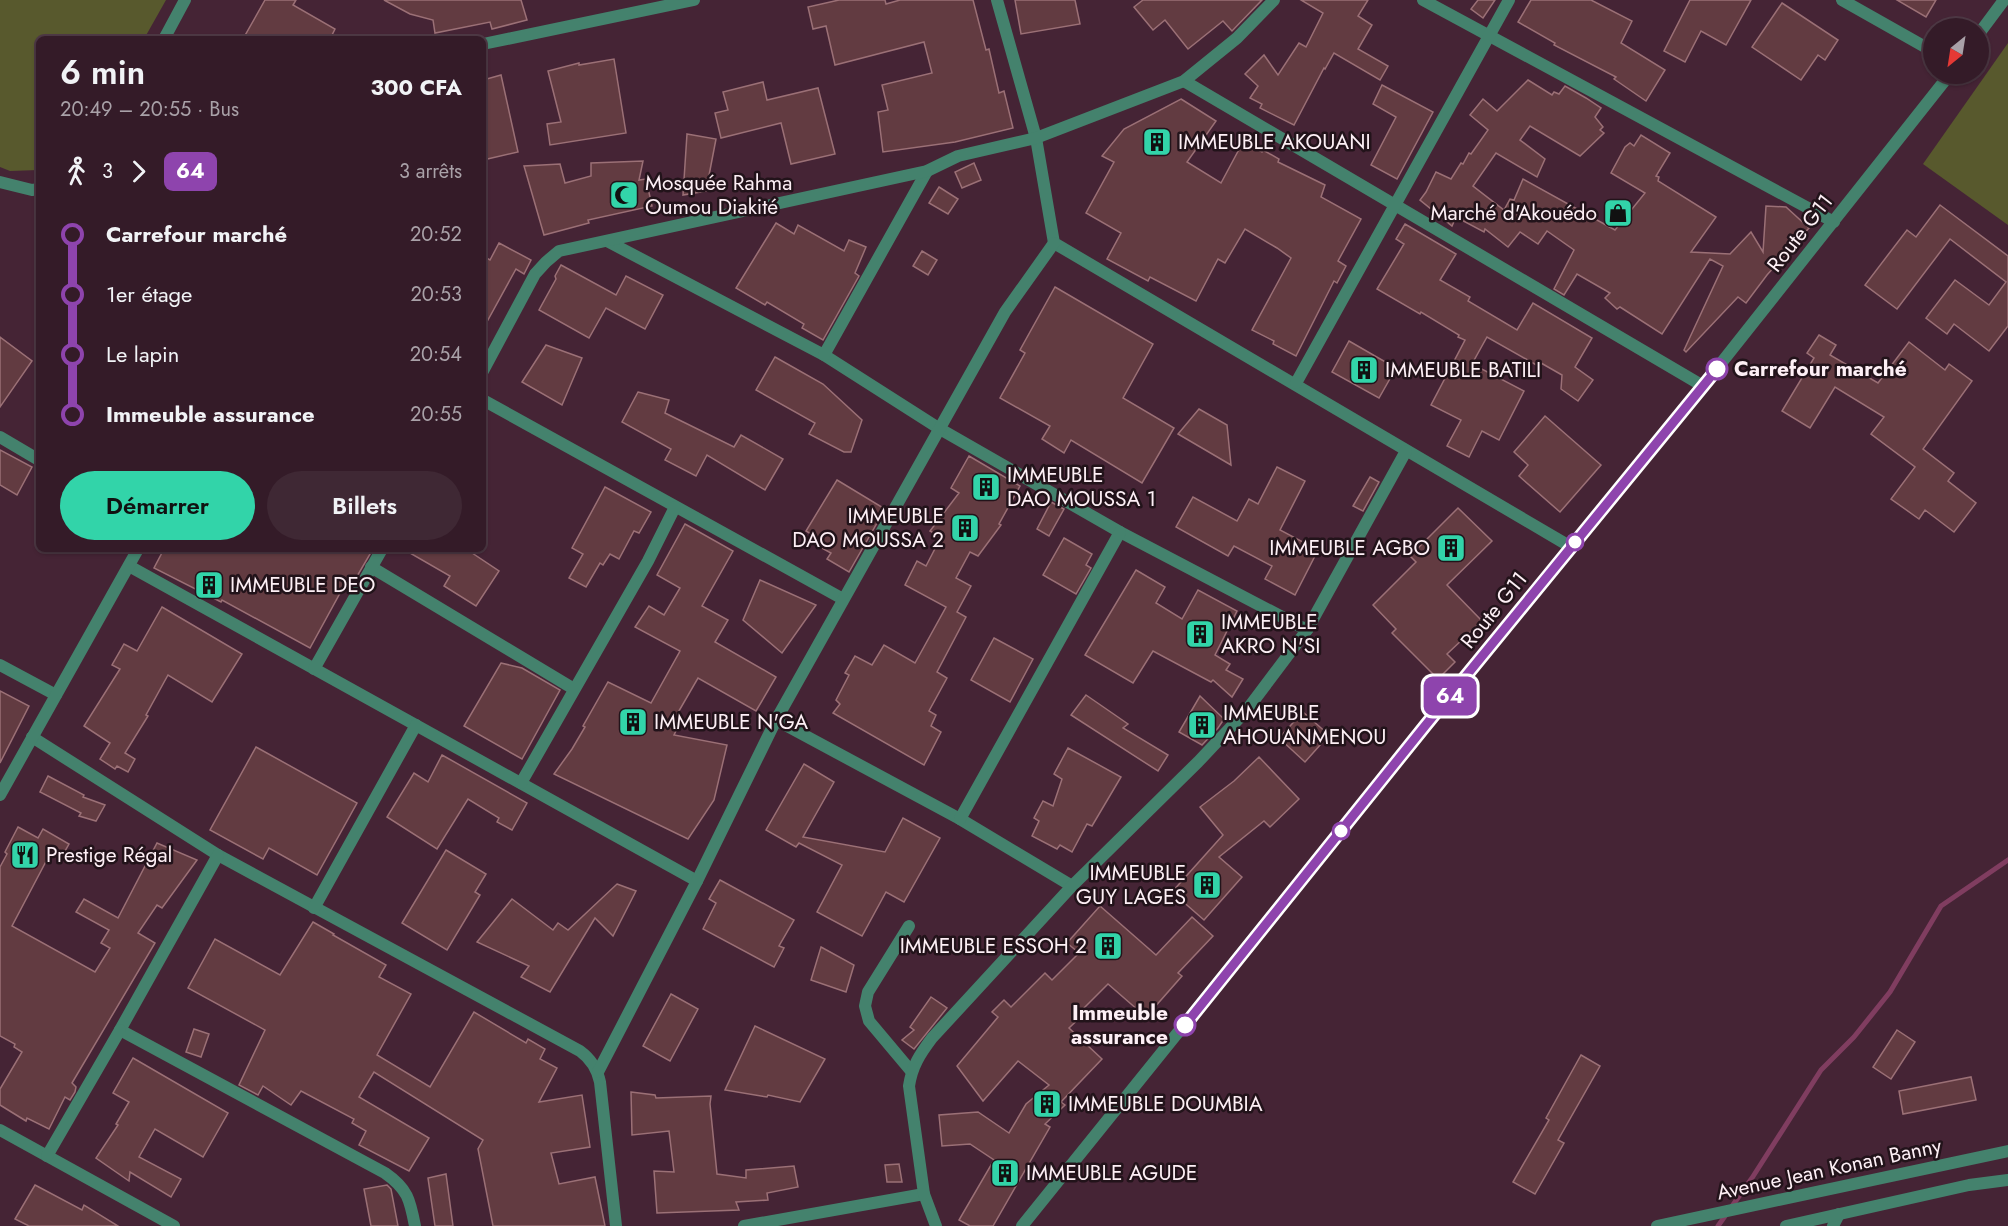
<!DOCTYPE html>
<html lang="fr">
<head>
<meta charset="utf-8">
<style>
  :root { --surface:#341b28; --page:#3f2834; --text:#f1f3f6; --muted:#a9a1a8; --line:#4e3945; --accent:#32d4a9 }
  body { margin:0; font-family:Jost,sans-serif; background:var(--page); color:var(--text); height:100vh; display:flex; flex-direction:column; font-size:22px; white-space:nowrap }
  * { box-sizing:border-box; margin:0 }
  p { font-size:20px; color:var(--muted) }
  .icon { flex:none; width:33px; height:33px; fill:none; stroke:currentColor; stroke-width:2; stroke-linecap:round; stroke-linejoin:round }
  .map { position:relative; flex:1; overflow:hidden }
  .sheet { position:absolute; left:36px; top:36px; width:450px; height:516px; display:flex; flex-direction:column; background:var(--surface); border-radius:9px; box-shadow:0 2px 4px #0004,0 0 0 2px var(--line) }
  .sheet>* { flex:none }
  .badge { padding:0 12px; border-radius:9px; font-size:21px; line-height:39px }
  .needle { width:39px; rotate:210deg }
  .tools { position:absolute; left:1923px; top:18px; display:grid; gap:12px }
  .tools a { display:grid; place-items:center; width:66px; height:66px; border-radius:50%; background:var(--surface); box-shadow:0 2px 4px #0004,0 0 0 2px var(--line); font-size:30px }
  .map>.badge { position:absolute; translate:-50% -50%; box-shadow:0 0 0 3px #fff }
  .legs { display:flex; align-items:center; gap:9px; height:66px; padding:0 24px; font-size:20px }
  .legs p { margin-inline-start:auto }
  .headline { display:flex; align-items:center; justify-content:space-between; height:102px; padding:0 24px }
  h1 { font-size:33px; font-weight:600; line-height:45px }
  .action { display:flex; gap:12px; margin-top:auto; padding:12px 24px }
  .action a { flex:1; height:69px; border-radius:36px; background:var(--accent); color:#111; font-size:24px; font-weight:600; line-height:69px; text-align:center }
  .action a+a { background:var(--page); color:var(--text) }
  ul { padding:0 24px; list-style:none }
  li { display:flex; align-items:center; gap:21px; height:60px; font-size:22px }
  li i { display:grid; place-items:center; width:9px; height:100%; margin:0 8px; background:currentColor }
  li i::after { content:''; width:15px; height:15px; margin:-8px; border:4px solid; border-radius:50%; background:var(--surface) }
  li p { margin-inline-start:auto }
  li:first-child i { background:linear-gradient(#0000 50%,currentColor 0) }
  li:last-child i { background:linear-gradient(currentColor 50%,#0000 0) }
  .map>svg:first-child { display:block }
  .green { fill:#58592d }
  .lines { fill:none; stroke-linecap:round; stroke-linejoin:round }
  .stream { stroke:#803d60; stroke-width:5 }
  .building { fill:#623b41; stroke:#9b7076; stroke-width:1.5 }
  .minor { stroke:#44826d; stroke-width:12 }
  .tertiary { stroke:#44826d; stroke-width:12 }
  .line-1-casing { stroke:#fff; stroke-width:14 }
  .line-1 { stroke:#8e44ad; stroke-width:9 }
  .stop-1-dot { fill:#fff; stroke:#8e44ad; stroke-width:3 }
  .labels { text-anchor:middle; stroke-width:5; stroke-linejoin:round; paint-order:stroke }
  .poi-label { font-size:21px; fill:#fdeff5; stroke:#22131a; text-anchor:start }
  .street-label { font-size:21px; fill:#fdeff5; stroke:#22131a }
  .stop-label { font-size:21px; font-weight:bold; fill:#fdeff5; stroke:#22131a; text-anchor:start }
</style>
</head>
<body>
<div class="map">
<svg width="2008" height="1226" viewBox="0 0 2008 1226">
  <rect width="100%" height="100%" fill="#452435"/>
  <g class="green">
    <path d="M0 0H166L144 39H39V170L10 171 0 167Z"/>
    <path d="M2008 43V225L1923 164Z"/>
  </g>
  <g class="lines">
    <path class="stream" d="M1718 1226 1752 1178 1821 1070 1854 1037 1890 992 1941 906 2008 860"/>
  </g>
  <g class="building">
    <path d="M265 0H296L293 5 335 29 330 39H243Z"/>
    <path d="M384 0H521L527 20 492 29 490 22 435 33 433 20 410 14Z"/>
    <path d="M839 0H885L886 4 900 0H973L986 50 989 49 999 93 1004 91 1013 128 955 142 883 152 878 112 888 110 882 85 932 73 924 42 835 65 826 26 813 29 808 7Z"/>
    <path d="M1015 0H1075L1080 24 1021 34Z"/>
    <path d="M1143 0H1262L1232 31 1223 21 1188 49 1165 20 1153 30 1134 7Z"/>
    <path d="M1301 0H1368L1358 16 1372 25 1358 49 1388 66 1380 80 1334 53 1325 69 1324 68 1294 125 1260 108 1262 104 1250 98 1258 86 1245 74 1264 55 1278 75 1299 43 1306 47 1323 13Z"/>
    <path d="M1478 0H1495L1483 18 1471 9Z"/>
    <path d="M1531 0H1591L1632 21 1621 43 1665 70 1646 101 1614 79 1616 77 1554 45 1555 43 1518 22Z"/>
    <path d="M1690 0H1751L1726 45 1701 31 1685 62 1664 51Z"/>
    <path d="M1897 0H1936L1926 17Z"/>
    <path d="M1782 3 1838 40 1825 60 1818 55 1801 80 1752 47Z"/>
    <path d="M614 59 626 133 550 145 547 124 561 122 548 71 579 63V65Z"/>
    <path d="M501 75 518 152 483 160V80Z"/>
    <path d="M1528 80 1552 95 1554 92 1559 94 1565 86 1586 98 1601 108 1595 117 1603 127 1600 130 1604 133 1580 156 1530 126 1520 140 1545 159 1537 177 1496 153 1473 186 1504 210 1510 199 1514 200 1523 179 1615 230 1645 193 1611 173 1625 147 1630 143 1634 146 1641 135 1670 153 1656 176 1659 177 1658 181 1716 217 1691 252 1730 254 1751 232 1763 252 1766 206 1786 207 1809 228 1767 275 1746 303 1738 297 1686 352 1684 350 1723 266 1710 259 1662 334 1620 307 1617 309 1605 298 1610 293 1577 274 1564 295 1554 289 1574 250 1547 231 1538 244 1520 232 1508 247 1485 229 1484 232 1456 217 1452 226 1420 200 1426 192 1436 172 1451 179 1461 163 1463 164 1469 153 1471 154 1488 130 1470 115 1483 99 1497 111Z"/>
    <path d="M763 82 767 100 818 88 835 154 791 164 781 123 721 138 715 113 728 110 723 92Z"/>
    <path d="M1382 85 1433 112 1397 179 1371 165 1396 117 1373 104Z"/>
    <path d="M1181 99 1216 121 1187 162 1221 183 1243 142 1262 152 1263 150 1279 159 1278 162 1325 185 1321 197 1361 219 1338 261 1346 266 1337 283 1334 281 1296 356 1273 344 1274 341 1252 330 1291 258 1277 248 1245 229 1225 263 1218 259 1196 301 1150 277 1148 281 1107 259 1121 233 1086 213 1114 162 1102 156 1124 129Z"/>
    <path d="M687 134 716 139 706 191 683 195Z"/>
    <path d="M643 161 639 180 646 179 652 206 588 220 589 223 544 235 524 166 560 164 565 183 591 176V163Z"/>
    <path d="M974 163 981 180 962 188 955 172Z"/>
    <path d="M939 187 958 199 948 214 929 203Z"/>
    <path d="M1940 205 2008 256V326L1989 351 1954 324 1947 334 1926 318 1955 280 1989 305 2006 282 1950 239 1897 309 1865 285 1907 230 1916 237Z"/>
    <path d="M776 223 794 234 798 225 844 251 849 240 866 247 855 273 859 276 823 340 802 328 804 324 767 302 765 305 736 288Z"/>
    <path d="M1405 224 1456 254 1440 280 1470 297 1468 301 1517 330 1533 303 1592 338 1575 367 1593 380 1578 401 1561 389 1562 375 1541 363 1540 367 1487 337 1472 364 1524 391 1499 440 1482 431 1469 457 1447 446 1461 420 1431 405 1465 340 1458 337 1459 335 1421 312 1420 314 1377 289 1404 244 1396 239Z"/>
    <path d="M499 243 531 260 524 274 516 269 483 329V256L490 260Z"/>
    <path d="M922 251 937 260 928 275 913 266Z"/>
    <path d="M561 265 616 295 626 276 663 295 645 329 606 308 589 338 539 310 556 279 555 276Z"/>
    <path d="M1055 287 1153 344 1123 398 1174 428 1142 483 1071 440 1064 453 1042 439 1050 426 1000 398 1025 353 1020 350Z"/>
    <path d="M1819 335 1836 345 1830 355 1878 383 1909 342 1945 370 1949 364 1972 381 1923 449 1954 473 1948 481 1976 503 1954 532 1925 510 1919 519 1891 499 1915 467 1871 434 1884 417 1835 387 1810 428 1782 411 1814 358 1807 353Z"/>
    <path d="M0 337 32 361 0 407Z"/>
    <path d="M1349 341 1396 368 1379 398 1332 372Z"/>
    <path d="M546 345 582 358 562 405 522 382Z"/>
    <path d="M775 357 823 384 862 420 851 452H844L809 434 815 423 756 390Z"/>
    <path d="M638 392 669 400 665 413 734 447 741 435 783 459 765 490 707 455 696 476 665 460 671 449 622 422Z"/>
    <path d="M1199 409 1227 425 1231 465 1178 434Z"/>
    <path d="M1545 416 1601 465 1560 512 1519 476 1528 465 1514 452Z"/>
    <path d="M0 450 32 467 17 495 0 485Z"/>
    <path d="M969 456 1020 486 999 524 1001 525 978 556 970 552 956 578 971 586 957 612 966 617 937 672 947 678 929 711 936 715 931 726 941 732 924 765 833 713 840 704 836 700 849 675 845 673 855 656 872 665 884 645 915 663 946 607 905 585 917 561 926 566 941 537 930 531 959 493 951 488Z"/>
    <path d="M1277 467 1305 481 1280 530 1318 550 1295 595 1265 579 1272 566 1234 546 1228 556 1176 527 1193 497 1237 521 1249 499 1258 504Z"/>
    <path d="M1370 477 1379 482 1363 511 1353 506Z"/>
    <path d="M837 480 885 509 849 572 827 559 831 553 818 546 821 540 806 531Z"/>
    <path d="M605 487 651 512 639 533 634 531 619 559 610 554 603 565 600 563 586 587 569 578 583 554 572 548Z"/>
    <path d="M1051 502 1064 509 1049 536 1037 529Z"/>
    <path d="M1458 508 1492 541 1447 585 1482 621 1447 654 1455 662 1438 679 1392 633 1396 629 1373 605 1416 562 1410 556Z"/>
    <path d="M685 524 733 551 702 606 728 620 715 642 776 677 756 711 698 678 676 716 682 719 674 735 727 745 714 800 688 839 554 774 572 749 585 727 583 726 608 682 651 703 680 651 635 627 649 606 664 615 680 588 657 575Z"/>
    <path d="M1064 538 1092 554 1086 565 1091 568 1076 594 1043 575Z"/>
    <path d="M164 549H373L349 590 344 586 310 648 222 600 221 602 154 568Z"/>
    <path d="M403 549H466L499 571 476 606 444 586 450 576Z"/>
    <path d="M1136 570 1165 587 1156 603 1182 619 1198 590 1237 611 1215 655 1230 664 1226 670 1243 679 1232 697 1213 680 1211 682 1153 651 1133 683 1085 655Z"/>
    <path d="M760 580 816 605 782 653 743 620Z"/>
    <path d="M162 607 242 654 212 702 168 675 146 715 148 716 125 753 135 759 128 772 117 766 115 769 100 759 110 743 84 726 120 669 112 665 124 644 137 651Z"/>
    <path d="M994 638 1033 659 1010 702 971 680Z"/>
    <path d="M501 663 522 668 560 690 522 759 464 726Z"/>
    <path d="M0 691 29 706 0 763Z"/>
    <path d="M1086 695 1128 724 1123 728 1168 755 1158 771 1071 715Z"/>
    <path d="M1200 696 1224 719 1218 728 1202 745 1179 732Z"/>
    <path d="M1303 712 1329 735 1305 762 1279 738Z"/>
    <path d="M256 747 357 803 317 875 269 848 263 859 210 830Z"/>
    <path d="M1068 748 1121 777 1092 826 1087 824 1072 852 1060 845 1057 849 1032 836 1039 821 1034 818 1043 801 1053 806 1062 779 1054 774Z"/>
    <path d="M442 755 527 803 512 830 497 822 499 818 468 799 437 849 387 817 414 773 428 782Z"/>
    <path d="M1259 757 1299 799 1270 827 1264 821 1219 857 1242 877 1204 920 1172 892 1223 835 1200 807 1234 781Z"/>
    <path d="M804 764 834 782 803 837 885 852 903 818 940 838 904 902 886 892 862 936 817 912 842 865 799 843 796 847 766 830Z"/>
    <path d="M48 776 84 795 83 797 105 805 96 821 79 816 81 813 40 792Z"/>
    <path d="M18 827 38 838 43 829 69 844 61 858 51 852 12 926 95 972 110 948 101 943 109 930 76 912 84 899 118 918 157 843 197 860 162 908 157 905 138 933 155 943 72 1083 76 1087 75 1092 70 1100 65 1097 49 1129 27 1118 26 1121 0 1105V1089L22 1052 14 1047 15 1044 0 1036V867L7 854 5 852Z"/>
    <path d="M446 850 486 874 475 892 480 895 447 950 402 923Z"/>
    <path d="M720 880 794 920 779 946 784 948 774 967 703 929 716 903 709 899Z"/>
    <path d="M617 884 636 891 613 936 595 918 550 992 521 977 529 966 477 942 512 899 553 930 558 923 568 930Z"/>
    <path d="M1100 906 1156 955 1192 917 1213 936 1178 973 1182 976 1146 1017 1108 984 1083 1009 1086 1012 1069 1028 1102 1059 1061 1102 1065 1105 1045 1124 1050 1127 993 1226H970L959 1220 994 1160 970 1144 942 1146 939 1115 978 1112 1009 1133 1026 1104 1049 1085 1018 1061 983 1101 957 1066 998 1017 992 1012 1004 1000 1011 1007 1045 973 1052 980 1079 953 1067 943Z"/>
    <path d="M313 922 334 934 333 935 386 965 379 977 411 994 377 1055 430 1087 474 1012 526 1043 528 1039 545 1049 540 1059 557 1068 539 1102 582 1095 590 1147 551 1153 559 1184 595 1177 605 1226H493L478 1149 483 1140 374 1072 359 1097 429 1138 409 1171 359 1145 366 1131 352 1123 354 1119 301 1091 291 1105 263 1086 258 1095 239 1085 265 1030 188 988 215 939 280 975Z"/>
    <path d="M821 947 854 965 846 992 811 980Z"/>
    <path d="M671 994 698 1009 670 1061 643 1046Z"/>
    <path d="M931 997 947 1008 914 1049 902 1040 914 1030 910 1027Z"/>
    <path d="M755 1026 825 1059 800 1102 768 1095 767 1097 725 1090Z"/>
    <path d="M194 1029 209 1034 201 1057 186 1052Z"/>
    <path d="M1897 1030 1915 1042 1891 1079 1873 1067Z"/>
    <path d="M1581 1055 1600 1066 1558 1140 1564 1143 1535 1194 1513 1182 1549 1120 1546 1118Z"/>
    <path d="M133 1058 228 1113 203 1157 155 1129 139 1157 181 1179 171 1197 130 1172 129 1181 96 1158 118 1125 116 1124 129 1102 113 1093Z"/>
    <path d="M1971 1077 1976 1100 1903 1114 1899 1091Z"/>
    <path d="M631 1092 655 1095 656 1098 711 1096 710 1104 717 1174 746 1178V1170L794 1166 798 1187 767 1193 768 1200 736 1202 739 1210 657 1213 654 1171 674 1172 669 1131 632 1135Z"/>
    <path d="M899 1164 902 1182H887L885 1165Z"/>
    <path d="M446 1174 453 1226H435L428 1178Z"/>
    <path d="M35 1185 82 1210 84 1205 118 1226H29L15 1219Z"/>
    <path d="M387 1185 391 1189 398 1226H371L364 1189Z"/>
  </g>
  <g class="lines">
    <g class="minor">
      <path d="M997 0 1036 138 1054 243 1571 547"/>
      <path d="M1423 0 1834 222"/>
      <path d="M1842 0 1934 52"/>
      <path d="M164 39 185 0"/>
      <path d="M483 44 694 0"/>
      <path d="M1184 81 1703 386"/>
      <path d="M0 182 32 190 39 189"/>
      <path d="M607 241 824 355 940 429 1120 532 1307 630"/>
      <path d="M824 355 927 171"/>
      <path d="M483 371 535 274 546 262 559 251 927 171 958 156 1036 138 1184 81 1237 38 1274 0"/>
      <path d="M1296 383 1509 0"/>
      <path d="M483 400 843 599"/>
      <path d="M0 437 39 460"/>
      <path d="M129 566 697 881"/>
      <path d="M371 567 574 689"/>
      <path d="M0 665 56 695"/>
      <path d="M314 669 382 549"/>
      <path d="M776 720 960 819 1072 886"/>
      <path d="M32 737 218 855 580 1051C591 1059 597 1068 600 1082L616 1226"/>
      <path d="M521 783 648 561 675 507"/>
      <path d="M0 795 138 549"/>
      <path d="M960 819 1120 532"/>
      <path d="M218 855 120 1030 385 1173C408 1189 410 1200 415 1226"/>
      <path d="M314 908 416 725"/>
      <path d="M909 926 868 992 865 1006 869 1021 911 1071"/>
      <path d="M598 1072 697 881 776 720 1005 312 1054 243"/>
      <path d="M0 1130 174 1226"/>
      <path d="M47 1156 120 1030"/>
      <path d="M744 1226 924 1194"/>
      <path d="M936 1226 924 1194 909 1086C912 1066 920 1054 932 1038L1072 886 1198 762 1246 711 1307 630 1406 451"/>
      <path d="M1833 1226 1839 1214"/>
    </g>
    <g class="tertiary">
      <path d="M1978 35 2004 0"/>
      <path d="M1022 1226 1425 726 1703 386 1950 74"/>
      <path d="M1657 1226 2008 1151"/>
      <path d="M1786 1226 1969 1185 2008 1180"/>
    </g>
  </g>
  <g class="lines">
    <g class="line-1-casing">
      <path id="line-1" d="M1185 1025 1425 726 1717 369"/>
    </g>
    <use href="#line-1" class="line-1"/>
  </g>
  <defs>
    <g id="building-square" transform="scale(1.5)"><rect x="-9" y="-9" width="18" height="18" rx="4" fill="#32d4a9" stroke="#22131a"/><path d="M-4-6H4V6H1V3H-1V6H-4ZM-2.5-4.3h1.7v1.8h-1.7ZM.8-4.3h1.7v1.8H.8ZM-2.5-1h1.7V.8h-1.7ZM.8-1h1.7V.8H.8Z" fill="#111"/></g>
    <g id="mosque-square" transform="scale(1.5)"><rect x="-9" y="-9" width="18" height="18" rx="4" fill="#32d4a9" stroke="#22131a"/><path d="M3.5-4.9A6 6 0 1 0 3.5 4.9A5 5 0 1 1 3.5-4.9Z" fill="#111"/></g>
    <g id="shop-square" transform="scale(1.5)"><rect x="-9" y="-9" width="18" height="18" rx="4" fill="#32d4a9" stroke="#22131a"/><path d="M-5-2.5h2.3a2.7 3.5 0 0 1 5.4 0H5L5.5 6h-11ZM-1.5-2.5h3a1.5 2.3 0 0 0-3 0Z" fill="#111"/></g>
    <g id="restaurant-square" transform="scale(1.5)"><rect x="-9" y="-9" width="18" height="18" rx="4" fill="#32d4a9" stroke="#22131a"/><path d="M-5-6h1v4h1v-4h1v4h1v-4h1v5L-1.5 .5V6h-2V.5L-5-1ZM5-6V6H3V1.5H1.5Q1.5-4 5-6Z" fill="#111"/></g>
  </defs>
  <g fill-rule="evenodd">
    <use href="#building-square" x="1157" y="142"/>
    <use href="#mosque-square" x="624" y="195"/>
    <use href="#shop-square" x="1618" y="213"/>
    <use href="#building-square" x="1364" y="370"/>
    <use href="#building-square" x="986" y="487"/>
    <use href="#building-square" x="965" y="528"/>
    <use href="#building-square" x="1451" y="548"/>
    <use href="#building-square" x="209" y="585"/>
    <use href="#building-square" x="1200" y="634"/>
    <use href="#building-square" x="633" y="722"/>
    <use href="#building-square" x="1202" y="725"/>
    <use href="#restaurant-square" x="25" y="855"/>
    <use href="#building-square" x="1207" y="885"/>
    <use href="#building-square" x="1108" y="946"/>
    <use href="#building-square" x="1047" y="1104"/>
    <use href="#building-square" x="1005" y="1173"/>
  </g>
  <g class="stop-1-dot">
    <circle cx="1717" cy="369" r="10"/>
    <circle cx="1575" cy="542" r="8"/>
    <circle cx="1341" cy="831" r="8"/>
    <circle cx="1185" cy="1025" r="10"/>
  </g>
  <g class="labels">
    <g class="poi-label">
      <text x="1178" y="149">IMMEUBLE AKOUANI</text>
      <text x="645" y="190">Mosquée Rahma<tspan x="645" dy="24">Oumou Diakité</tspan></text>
      <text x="1597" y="220" text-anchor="end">Marché d'Akouédo</text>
      <text x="1385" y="377">IMMEUBLE BATILI</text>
      <text x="1007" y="482">IMMEUBLE<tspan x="1007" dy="24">DAO MOUSSA 1</tspan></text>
      <text x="944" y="523" text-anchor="end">IMMEUBLE<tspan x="944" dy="24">DAO MOUSSA 2</tspan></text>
      <text x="1430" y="555" text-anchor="end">IMMEUBLE AGBO</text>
      <text x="230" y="592">IMMEUBLE DEO</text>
      <text x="1221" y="629">IMMEUBLE<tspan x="1221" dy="24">AKRO N'SI</tspan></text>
      <text x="1223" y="720">IMMEUBLE<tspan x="1223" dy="24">AHOUANMENOU</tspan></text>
      <text x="654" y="729">IMMEUBLE N'GA</text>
      <text x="46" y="862">Prestige Régal</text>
      <text x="1186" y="880" text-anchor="end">IMMEUBLE<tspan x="1186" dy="24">GUY LAGES</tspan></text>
      <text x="1087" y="953" text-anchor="end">IMMEUBLE ESSOH 2</text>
      <text x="1068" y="1111">IMMEUBLE DOUMBIA</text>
      <text x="1026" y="1180">IMMEUBLE AGUDE</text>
    </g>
    <g class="street-label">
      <text transform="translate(1800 233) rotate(-52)" y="7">Route G11</text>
      <text transform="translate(1494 610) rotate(-51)" y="7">Route G11</text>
      <text transform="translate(1829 1169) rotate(-12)" y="7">Avenue Jean Konan Banny</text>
    </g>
    <g class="stop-label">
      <text x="1734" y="376">Carrefour marché</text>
      <text x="1168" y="1020" text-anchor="end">Immeuble<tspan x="1168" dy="24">assurance</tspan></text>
    </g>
  </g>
</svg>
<div class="tools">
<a><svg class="needle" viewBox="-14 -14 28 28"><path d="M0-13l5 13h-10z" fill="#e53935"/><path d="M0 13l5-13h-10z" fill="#a9a1a8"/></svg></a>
</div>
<b class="badge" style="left:1450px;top:696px;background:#8e44ad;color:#fff">64</b>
<section class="sheet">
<div class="headline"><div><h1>6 min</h1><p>20:49 – 20:55 · Bus</p></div><b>300 CFA</b></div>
<div class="legs"><svg class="icon" aria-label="walk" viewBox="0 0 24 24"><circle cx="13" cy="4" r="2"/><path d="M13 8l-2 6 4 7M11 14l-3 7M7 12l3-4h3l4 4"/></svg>3<svg class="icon" aria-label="forward" viewBox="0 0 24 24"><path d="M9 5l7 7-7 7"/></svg><b class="badge" style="background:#8e44ad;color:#fff">64</b><p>3 arrêts</p></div>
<ul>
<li><i style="color:#8e44ad"></i><b>Carrefour marché</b><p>20:52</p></li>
<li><i style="color:#8e44ad"></i><span>1er étage</span><p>20:53</p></li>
<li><i style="color:#8e44ad"></i><span>Le lapin</span><p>20:54</p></li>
<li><i style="color:#8e44ad"></i><b>Immeuble assurance</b><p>20:55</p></li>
</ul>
<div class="action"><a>Démarrer</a><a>Billets</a></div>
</section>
</div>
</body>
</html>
